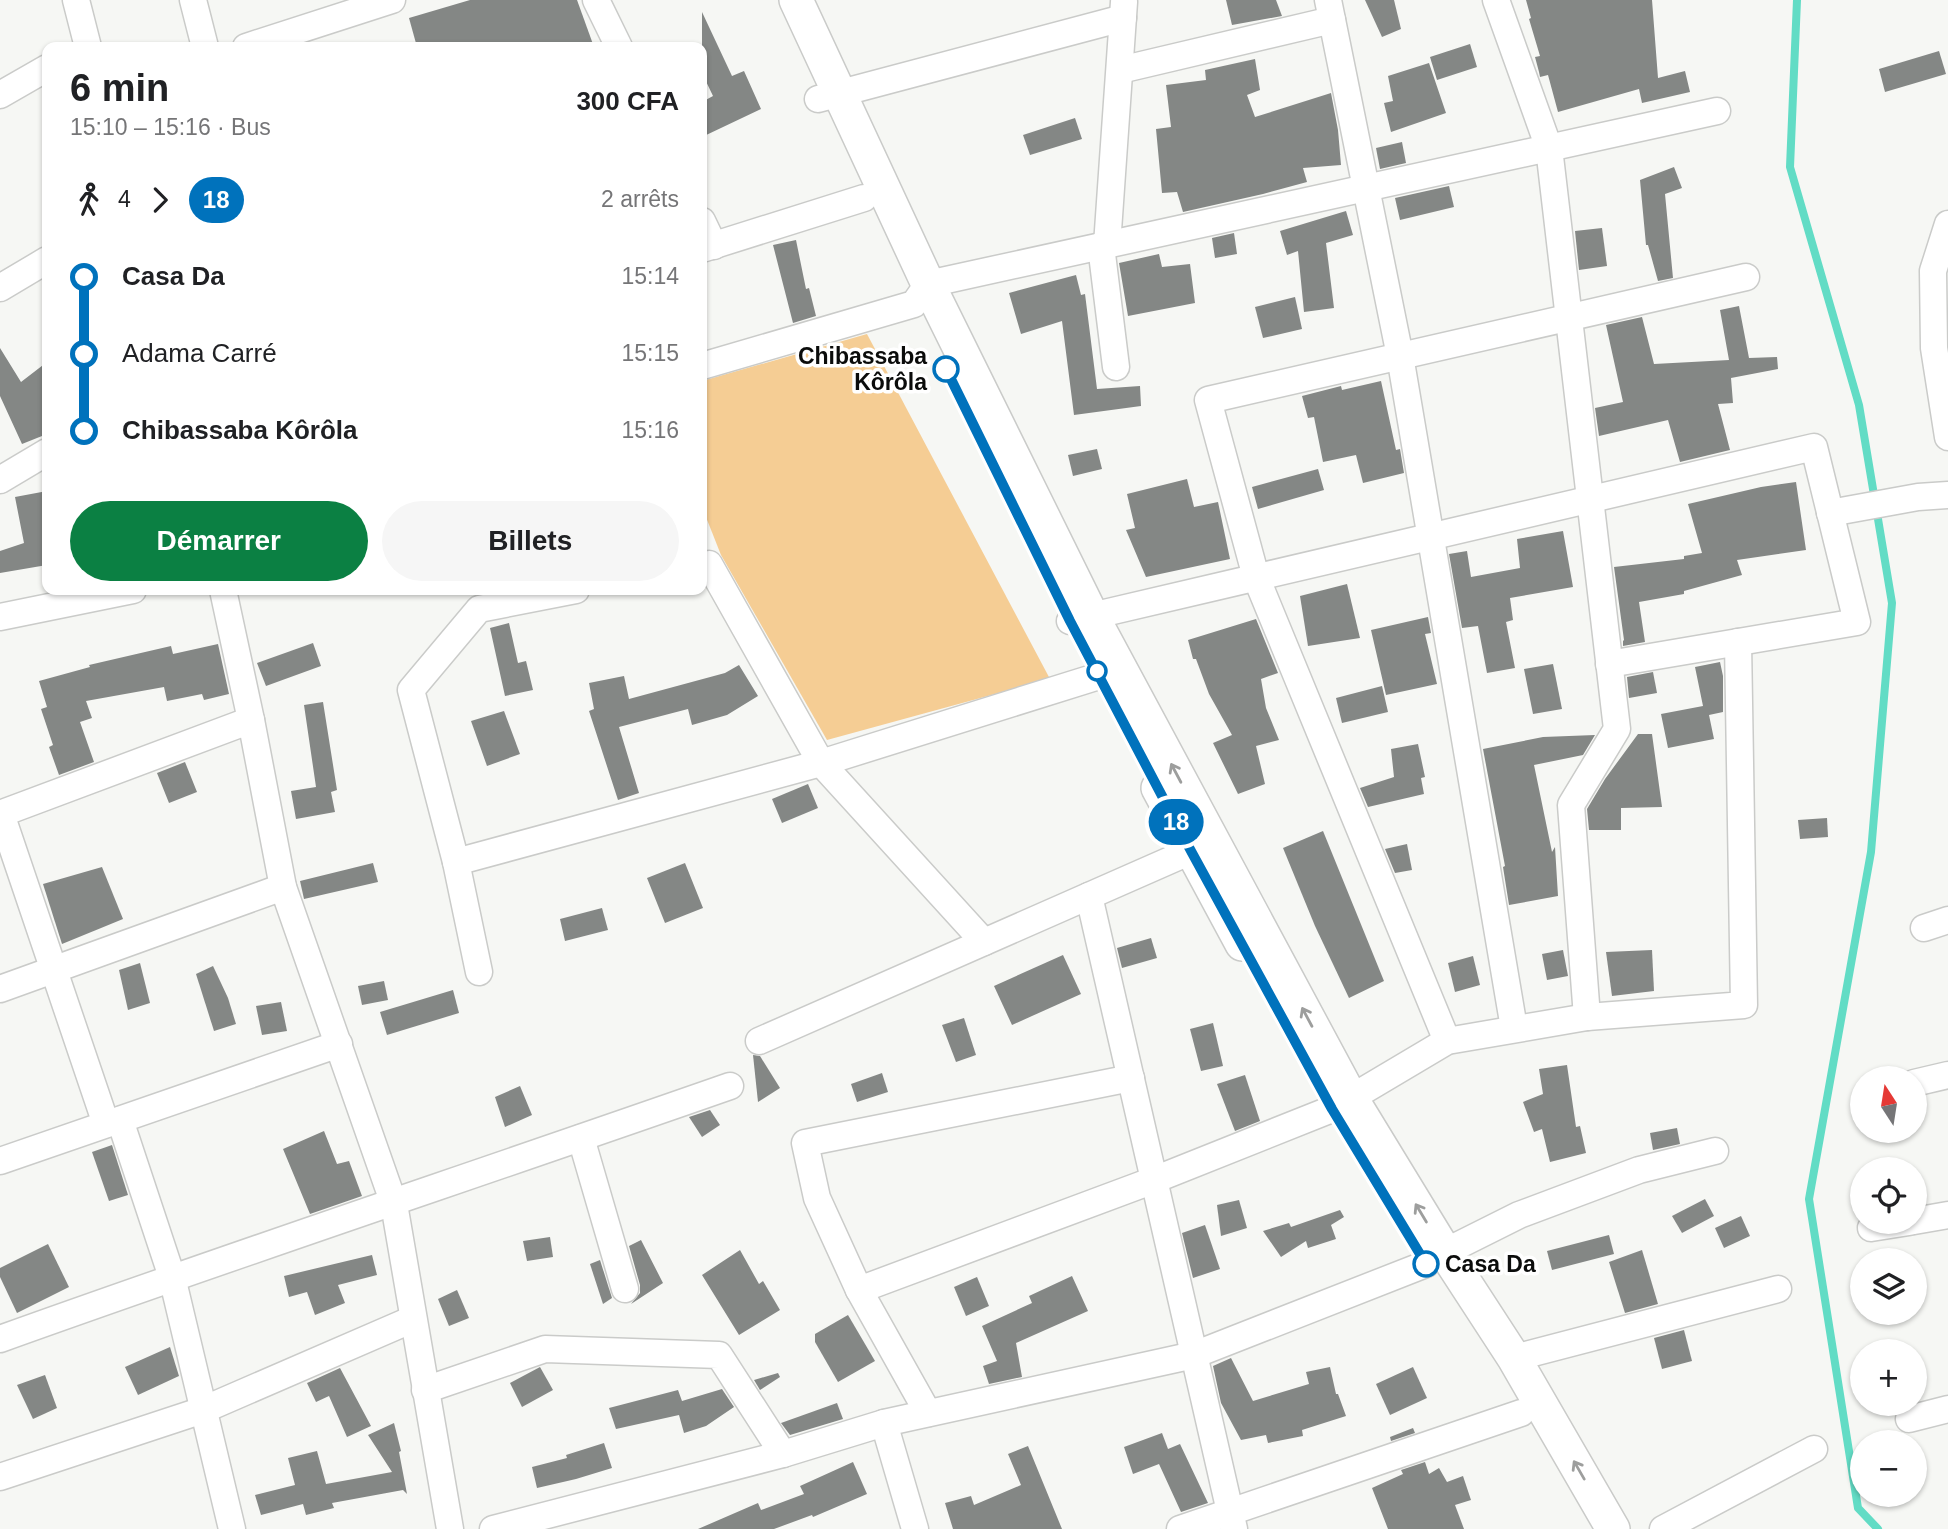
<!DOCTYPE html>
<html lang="fr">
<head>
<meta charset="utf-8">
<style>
  :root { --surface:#fff; --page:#f6f6f6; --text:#202124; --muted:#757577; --accent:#0b8043 }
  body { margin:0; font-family:Helvetica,sans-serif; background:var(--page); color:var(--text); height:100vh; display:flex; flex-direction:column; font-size:26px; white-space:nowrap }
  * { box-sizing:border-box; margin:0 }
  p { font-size:23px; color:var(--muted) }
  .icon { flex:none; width:38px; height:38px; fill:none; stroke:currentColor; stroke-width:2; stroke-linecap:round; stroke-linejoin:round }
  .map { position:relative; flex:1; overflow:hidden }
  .sheet { position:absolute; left:42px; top:42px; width:665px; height:553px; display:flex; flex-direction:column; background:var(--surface); border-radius:14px; box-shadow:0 2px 5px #0004 }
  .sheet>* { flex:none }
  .badge { padding:0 14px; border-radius:23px; font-size:24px; line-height:46px }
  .needle { width:46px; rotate:348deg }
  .buttons { position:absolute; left:1850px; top:1066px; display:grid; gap:14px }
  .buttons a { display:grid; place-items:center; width:77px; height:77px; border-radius:50%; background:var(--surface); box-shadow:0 2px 5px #0004; font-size:35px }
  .map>.badge { position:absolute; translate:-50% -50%; box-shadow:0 0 0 4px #fff }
  .legs { display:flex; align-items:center; gap:10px; height:77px; padding:0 28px; font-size:23px }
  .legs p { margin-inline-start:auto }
  .head { display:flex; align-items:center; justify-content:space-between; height:119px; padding:0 28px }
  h1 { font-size:38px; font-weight:700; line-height:52px }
  .button { display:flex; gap:14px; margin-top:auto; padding:14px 28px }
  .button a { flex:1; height:80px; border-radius:42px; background:var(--accent); color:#fff; font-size:28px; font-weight:700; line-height:80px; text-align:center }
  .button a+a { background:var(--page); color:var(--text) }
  ul { padding:0 28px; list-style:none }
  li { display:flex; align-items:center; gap:24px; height:77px; font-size:26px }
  li i { display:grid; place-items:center; width:10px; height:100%; margin:0 9px; background:currentColor }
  li i::after { content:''; width:18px; height:18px; margin:-9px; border:5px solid; border-radius:50%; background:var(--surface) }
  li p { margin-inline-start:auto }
  li:first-child i { background:linear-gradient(#0000 50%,currentColor 0) }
  li:last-child i { background:linear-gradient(currentColor 50%,#0000 0) }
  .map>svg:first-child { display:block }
  .park { fill:#f5cd94 }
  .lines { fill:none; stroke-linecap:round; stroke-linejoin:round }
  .stream { stroke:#62dcc5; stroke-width:8 }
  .building { fill:#848785 }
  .minor-casing { stroke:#cacbc9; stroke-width:29 }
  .major-casing { stroke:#cacbc9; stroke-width:36 }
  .minor { stroke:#fff; stroke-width:26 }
  .major { stroke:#fff; stroke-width:33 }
  .oneway { stroke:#9d9e9d }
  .line-1-casing { stroke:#fff; stroke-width:16 }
  .line-1 { stroke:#0072bc; stroke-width:10 }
  .stop-1-dot { fill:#fff; stroke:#0072bc; stroke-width:3.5 }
  .labels { text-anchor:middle; stroke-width:7; stroke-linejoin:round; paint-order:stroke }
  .stop-label { font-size:23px; font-weight:bold; fill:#0b0c0b; stroke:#fff; text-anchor:end }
</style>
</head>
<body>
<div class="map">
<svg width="1948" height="1529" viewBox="0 0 1948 1529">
  <rect width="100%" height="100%" fill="#f6f7f4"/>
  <path class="park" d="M867 334 1050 679 827 740 721 555 702 507V381Z"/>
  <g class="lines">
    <path class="stream" d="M1797 0 1790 167 1859 405 1892 603 1871 852 1809 1199 1858 1508 1878 1529"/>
  </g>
  <g class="building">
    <path d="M470 0H577L594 47H417L409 18Z"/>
    <path d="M1226 0H1276L1282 16 1232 25Z"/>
    <path d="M1365 0H1394L1401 29 1382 37Z"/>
    <path d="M1526 0H1652L1658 78 1685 71 1690 92 1642 103 1639 89 1558 112 1548 75 1540 77 1539 72 1535 57 1540 56 1529 19 1531 18Z"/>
    <path d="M702 12 732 76 744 71 761 109 702 137V102L713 96 702 73Z"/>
    <path d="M1470 44 1477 67 1437 80 1430 57Z"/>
    <path d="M1939 51 1946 74 1885 92 1879 69Z"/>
    <path d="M1255 59 1260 90 1247 95 1255 117 1331 93 1338 130 1341 165 1303 168 1307 182 1263 194 1183 212 1177 192 1162 193 1156 129 1171 127 1166 85 1206 80 1205 70Z"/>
    <path d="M1429 63 1446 113 1391 132 1384 103 1393 101 1388 76Z"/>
    <path d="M1075 118 1082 139 1030 155 1023 135Z"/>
    <path d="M1402 142 1406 163 1380 169 1376 148Z"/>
    <path d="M1674 167 1682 188 1665 194 1673 278 1658 281 1648 245H1646L1640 180Z"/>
    <path d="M1449 186 1454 207 1400 220 1395 198Z"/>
    <path d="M1346 211 1353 235 1326 243 1334 308 1304 312 1298 251 1287 255 1280 231Z"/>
    <path d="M1602 228 1607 266 1579 270 1575 231Z"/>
    <path d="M1234 233 1237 254 1215 258 1212 238Z"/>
    <path d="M796 240 806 289 809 288 816 316 793 323 773 245Z"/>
    <path d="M1159 254 1162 267 1190 264 1195 303 1128 316 1119 263Z"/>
    <path d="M1076 275 1081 295 1085 294 1097 389 1140 386 1141 406 1074 415 1062 321 1021 334 1009 293Z"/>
    <path d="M1295 297 1302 329 1263 338 1255 307Z"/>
    <path d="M1739 306 1749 358 1777 357 1778 369 1731 378 1733 403 1718 404 1730 450 1680 462 1668 420 1599 436 1595 408 1623 402 1606 325 1642 317 1654 364 1729 360 1720 310Z"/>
    <path d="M0 348 21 382 47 362V434L22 444 0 396Z"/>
    <path d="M1381 381 1396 450 1400 449 1404 473 1363 483 1356 455 1323 462 1314 417 1308 418 1302 396 1341 386 1342 390Z"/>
    <path d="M1097 449 1102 469 1073 476 1068 455Z"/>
    <path d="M1318 469 1324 490 1258 509 1252 487Z"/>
    <path d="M1187 479 1194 507 1218 502 1230 559 1146 577 1126 530 1135 528 1127 494Z"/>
    <path d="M1796 482 1806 550 1737 560 1742 575 1684 591V594L1639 602 1645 642 1623 646V641L1624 640 1614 567 1684 559V556L1702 553 1688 504 1761 487Z"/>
    <path d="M47 491V565L0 573V551L24 543 15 497Z"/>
    <path d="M1563 531 1573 587 1510 598 1513 620 1506 622 1515 668 1487 673 1478 626 1462 628 1449 554 1467 551 1471 577 1520 568 1517 539Z"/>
    <path d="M1347 584 1360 638 1308 646 1300 596Z"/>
    <path d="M1428 617 1431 633 1425 634 1437 684 1386 695 1371 630Z"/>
    <path d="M1256 619 1278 673 1261 679 1266 708 1279 740 1256 746 1265 784 1238 794 1213 743 1232 735 1209 694 1196 659H1193L1188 640Z"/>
    <path d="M509 623 518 663 526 661 533 690 505 696 490 628Z"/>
    <path d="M313 643 321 666 266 686 257 663Z"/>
    <path d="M218 644 229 694 204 700 202 694 167 701 164 687 86 701 92 718 80 722 94 762 59 775 49 747 53 745 41 709 47 707 39 681 90 667 89 665 171 646 173 654Z"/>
    <path d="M1720 662 1723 676V712L1709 715 1714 739 1668 748 1661 714 1703 706 1695 667Z"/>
    <path d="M1553 664 1562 709 1533 714 1524 669Z"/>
    <path d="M739 665 758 696 727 715 692 725 688 709 619 727 639 793 618 800 589 711 594 709 589 683 624 676 629 699 725 673Z"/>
    <path d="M1653 672 1657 693 1629 698 1627 677Z"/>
    <path d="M1382 686 1388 712 1342 723 1336 698Z"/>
    <path d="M323 702 337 790 331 792 335 812 296 819 291 791 316 787 304 705Z"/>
    <path d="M504 711 520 754 487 766 471 721Z"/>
    <path d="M1638 734H1652L1662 807 1621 808V830H1589L1587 809 1605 779Z"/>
    <path d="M1595 735 1583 755 1534 765 1552 852 1555 847 1558 896 1509 905 1503 867 1505 866 1483 749 1543 737Z"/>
    <path d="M1418 744 1425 777 1421 778 1424 794 1368 807 1360 788 1394 777 1391 749Z"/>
    <path d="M185 762 197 792 169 803 157 773Z"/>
    <path d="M808 784 818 808 782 823 772 799Z"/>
    <path d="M1827 818 1828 837 1800 839 1798 820Z"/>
    <path d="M1323 831 1384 981 1349 998 1315 926 1283 848Z"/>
    <path d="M1407 844 1412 870 1395 873 1385 849Z"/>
    <path d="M373 863 378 882 304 899 300 881Z"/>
    <path d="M685 863 703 908 665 923 647 878Z"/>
    <path d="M102 867 123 919 62 944 43 884Z"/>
    <path d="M602 908 608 930 565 941 560 919Z"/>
    <path d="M1151 938 1157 958 1122 968 1117 948Z"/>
    <path d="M1563 950 1568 976 1547 980 1542 954Z"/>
    <path d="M1652 950 1654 991 1612 996 1606 952Z"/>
    <path d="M1063 955 1081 994 1012 1025 994 986Z"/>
    <path d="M1473 956 1480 985 1455 992 1448 963Z"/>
    <path d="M140 963 150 1003 128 1010 119 970Z"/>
    <path d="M213 966 228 998 236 1024 214 1031 196 974Z"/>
    <path d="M384 981 388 1000 362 1005 358 986Z"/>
    <path d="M453 990 459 1013 387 1035 380 1012Z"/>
    <path d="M281 1002 287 1031 262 1035 256 1006Z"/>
    <path d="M964 1018 976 1055 956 1062 942 1025Z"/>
    <path d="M1213 1023 1223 1066 1201 1071 1190 1029Z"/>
    <path d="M753 1055 760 1056 780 1088 758 1102Z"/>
    <path d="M1567 1065 1576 1127 1580 1126 1586 1153 1550 1162 1542 1129 1534 1132 1523 1102 1543 1094 1539 1069Z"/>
    <path d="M882 1073 888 1092 857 1102 851 1084Z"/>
    <path d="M1245 1075 1260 1121 1235 1131 1217 1084Z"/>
    <path d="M520 1086 532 1115 505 1127 495 1097Z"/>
    <path d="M710 1110 720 1125 702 1137 689 1117Z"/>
    <path d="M1677 1128 1680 1144 1653 1150 1650 1133Z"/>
    <path d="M324 1131 337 1164 349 1161 362 1196 310 1214 283 1149Z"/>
    <path d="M112 1145 128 1195 109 1201 92 1152Z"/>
    <path d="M1705 1199 1714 1216 1682 1233 1672 1216Z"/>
    <path d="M1239 1200 1247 1228 1221 1236 1217 1205Z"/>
    <path d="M1340 1210 1344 1217 1331 1225 1336 1239 1308 1248 1306 1241 1281 1257 1263 1231 1289 1223 1291 1227Z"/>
    <path d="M1741 1216 1750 1236 1724 1248 1715 1228Z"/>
    <path d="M1205 1225 1220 1269 1193 1278 1182 1233Z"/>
    <path d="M1609 1235 1614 1254 1552 1270 1547 1251Z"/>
    <path d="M550 1237 553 1257 527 1261 523 1241Z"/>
    <path d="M641 1240 663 1283 631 1304 640 1293V1285L629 1246Z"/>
    <path d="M48 1244 69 1287 17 1313 0 1277V1268Z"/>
    <path d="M740 1250 759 1284 763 1281 780 1310 739 1335 702 1275Z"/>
    <path d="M1642 1250 1658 1304 1625 1313 1609 1262Z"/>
    <path d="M372 1255 377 1275 338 1285 345 1303 315 1315 307 1292 289 1297 284 1276Z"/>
    <path d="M600 1260 612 1298 603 1304 590 1264Z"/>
    <path d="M1072 1276 1088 1311 1016 1343 1022 1377 989 1384 983 1366 997 1361 982 1326 1032 1303 1029 1296Z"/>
    <path d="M977 1277 989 1306 966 1316 954 1287Z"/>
    <path d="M457 1290 469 1318 449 1326 438 1299Z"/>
    <path d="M848 1315 875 1361 838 1382 815 1342V1334Z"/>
    <path d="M1684 1330 1692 1361 1662 1369 1654 1338Z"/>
    <path d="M170 1347 179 1376 138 1395 125 1367Z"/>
    <path d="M1231 1358 1253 1401 1309 1384 1306 1372 1330 1367 1336 1394H1338L1346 1416 1302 1430 1303 1436 1268 1443 1266 1435 1241 1440 1221 1403 1213 1366Z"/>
    <path d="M540 1367 553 1390 522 1407 510 1383Z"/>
    <path d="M1413 1367 1427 1398 1390 1415 1376 1384Z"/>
    <path d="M340 1368 371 1426 347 1437 329 1396 316 1402 307 1383Z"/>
    <path d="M778 1373 780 1377 760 1390 754 1380Z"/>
    <path d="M45 1375 57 1408 33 1419 17 1385Z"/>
    <path d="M722 1389 734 1407 706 1426 684 1433 679 1415 616 1429 609 1408 678 1390 682 1401Z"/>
    <path d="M837 1403 843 1419 790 1435 781 1423Z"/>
    <path d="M394 1423 401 1451 399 1452 407 1494 403 1490 332 1503 334 1508 306 1515 303 1504 261 1515 255 1495 295 1485 288 1458 317 1451 326 1484 392 1472 368 1435Z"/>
    <path d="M1413 1428 1415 1433 1391 1441 1390 1437Z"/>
    <path d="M1162 1433 1168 1449 1180 1444 1208 1503 1181 1512 1159 1464 1133 1474 1124 1447Z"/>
    <path d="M604 1443 612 1468 576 1479 537 1488 532 1467 567 1458 566 1455Z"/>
    <path d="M1028 1446 1062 1529H953L945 1503 971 1496 974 1505 1021 1485 1008 1454Z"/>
    <path d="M853 1462 867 1494 813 1517 812 1515 774 1529H698L758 1503 761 1510 804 1494 800 1486Z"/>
    <path d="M1425 1462 1429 1474 1439 1468 1447 1482 1463 1476 1471 1500 1455 1505 1464 1529H1388L1372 1488 1403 1474 1401 1470Z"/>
  </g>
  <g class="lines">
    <g class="minor-casing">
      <g id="minor">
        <path d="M76 0 88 47"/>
        <path d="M193 0 205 47"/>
        <path d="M596 0 619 47"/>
        <path d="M1328 0 1400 356 1514 1028"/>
        <path d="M1496 0 1549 148 1617 729 1571 805 1587 1017"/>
        <path d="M246 47 392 0"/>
        <path d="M1120 70 1332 20"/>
        <path d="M0 95 47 68"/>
        <path d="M818 99 1123 18"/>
        <path d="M702 221 714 246"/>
        <path d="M1948 224 1933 271 1934 348 1948 437"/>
        <path d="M1107 245 1124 2"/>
        <path d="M1101 246 1116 367"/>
        <path d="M702 249 864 198"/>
        <path d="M0 288 47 260"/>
        <path d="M702 366 914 304 928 284 1717 111"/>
        <path d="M0 480 47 452"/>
        <path d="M1830 513 1918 497 1948 495"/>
        <path d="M702 565 709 564 821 763 984 942"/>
        <path d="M223 590 251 720 283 887 394 1204 450 1529"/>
        <path d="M0 617 133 590"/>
        <path d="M1070 621 1814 447 1857 622 1609 664"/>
        <path d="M0 814 251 720"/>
        <path d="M1 814 106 1124"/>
        <path d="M456 862 821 763 1099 676"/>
        <path d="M1089 896 1234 1529"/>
        <path d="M1924 928 1948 920"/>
        <path d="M479 972 456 862 411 690 479 609 576 590"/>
        <path d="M0 989 283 887"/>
        <path d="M759 1041 1191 851"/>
        <path d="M1447 1041 1256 577 1208 400 1746 277"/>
        <path d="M1914 1083 1948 1075"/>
        <path d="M1351 1098 1447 1041 1587 1017 1744 1005 1738 642"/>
        <path d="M120 1120 172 1277 232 1529"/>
        <path d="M581 1138 625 1289"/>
        <path d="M0 1161 339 1044"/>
        <path d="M1914 1221 1948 1215"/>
        <path d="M1871 1228 1909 1222"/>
        <path d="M1445 1252 1519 1215 1639 1170 1715 1151"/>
        <path d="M859 1290 1154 1180 1332 1109"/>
        <path d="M0 1339C242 1252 487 1171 730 1086"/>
        <path d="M1514 1358 1778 1289"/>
        <path d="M425 1390 545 1349 719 1355 783 1454"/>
        <path d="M928 1413 859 1290 817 1198 805 1143 1131 1078"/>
        <path d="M1909 1419 1948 1409"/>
        <path d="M884 1423 915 1529"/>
        <path d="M0 1477 203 1410 413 1319"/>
        <path d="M493 1529 783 1454 884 1423 1194 1355 1426 1264"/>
        <path d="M1180 1529 1521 1413"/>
        <path d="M1663 1529 1814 1449"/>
      </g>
    </g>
    <g class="major-casing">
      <g id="major">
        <path d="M796 0 928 284 1092 616 1351 1098 1445 1252 1514 1358 1613 1529"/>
        <path d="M1158 788 1242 944"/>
      </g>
    </g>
    <use href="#minor" class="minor"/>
    <use href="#major" class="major"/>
  </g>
  <defs><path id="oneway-shaft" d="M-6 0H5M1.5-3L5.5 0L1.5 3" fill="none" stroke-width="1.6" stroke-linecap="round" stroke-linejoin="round" transform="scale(1.75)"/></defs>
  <g class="oneway">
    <use href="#oneway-shaft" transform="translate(1176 773) rotate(-118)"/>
    <use href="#oneway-shaft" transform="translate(1307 1017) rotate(-118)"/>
    <use href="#oneway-shaft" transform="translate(1421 1213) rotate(-121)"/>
    <use href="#oneway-shaft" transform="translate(1579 1470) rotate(-120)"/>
  </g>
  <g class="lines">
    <g class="line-1-casing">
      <path id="line-1" d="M946 369 1070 621 1191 851 1332 1109 1426 1264"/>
    </g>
    <use href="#line-1" class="line-1"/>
  </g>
  <g class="stop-1-dot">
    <circle cx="946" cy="369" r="12"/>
    <circle cx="1097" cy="671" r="9"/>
    <circle cx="1426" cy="1264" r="12"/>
  </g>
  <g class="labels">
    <g class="stop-label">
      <text x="927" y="364">Chibassaba<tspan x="927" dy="26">Kôrôla</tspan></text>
      <text x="1445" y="1272" text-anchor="start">Casa Da</text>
    </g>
  </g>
</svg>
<div class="buttons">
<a><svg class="needle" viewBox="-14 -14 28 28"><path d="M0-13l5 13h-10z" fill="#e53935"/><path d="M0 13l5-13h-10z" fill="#757577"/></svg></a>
<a><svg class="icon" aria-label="locate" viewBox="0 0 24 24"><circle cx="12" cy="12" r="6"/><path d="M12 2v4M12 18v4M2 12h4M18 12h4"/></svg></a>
<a><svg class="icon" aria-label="layers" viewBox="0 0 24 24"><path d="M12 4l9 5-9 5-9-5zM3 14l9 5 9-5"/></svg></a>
<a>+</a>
<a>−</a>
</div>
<b class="badge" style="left:1176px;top:822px;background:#0072bc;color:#fff">18</b>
<section class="sheet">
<div class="head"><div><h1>6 min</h1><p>15:10 – 15:16 · Bus</p></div><b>300 CFA</b></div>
<div class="legs"><svg class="icon" aria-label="walk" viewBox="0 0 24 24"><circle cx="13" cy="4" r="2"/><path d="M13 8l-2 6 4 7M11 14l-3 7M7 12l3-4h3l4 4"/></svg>4<svg class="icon" aria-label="forward" viewBox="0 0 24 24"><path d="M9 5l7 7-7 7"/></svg><b class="badge" style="background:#0072bc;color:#fff">18</b><p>2 arrêts</p></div>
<ul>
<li><i style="color:#0072bc"></i><b>Casa Da</b><p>15:14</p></li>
<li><i style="color:#0072bc"></i><span>Adama Carré</span><p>15:15</p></li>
<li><i style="color:#0072bc"></i><b>Chibassaba Kôrôla</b><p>15:16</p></li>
</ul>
<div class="button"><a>Démarrer</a><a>Billets</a></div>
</section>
</div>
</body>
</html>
